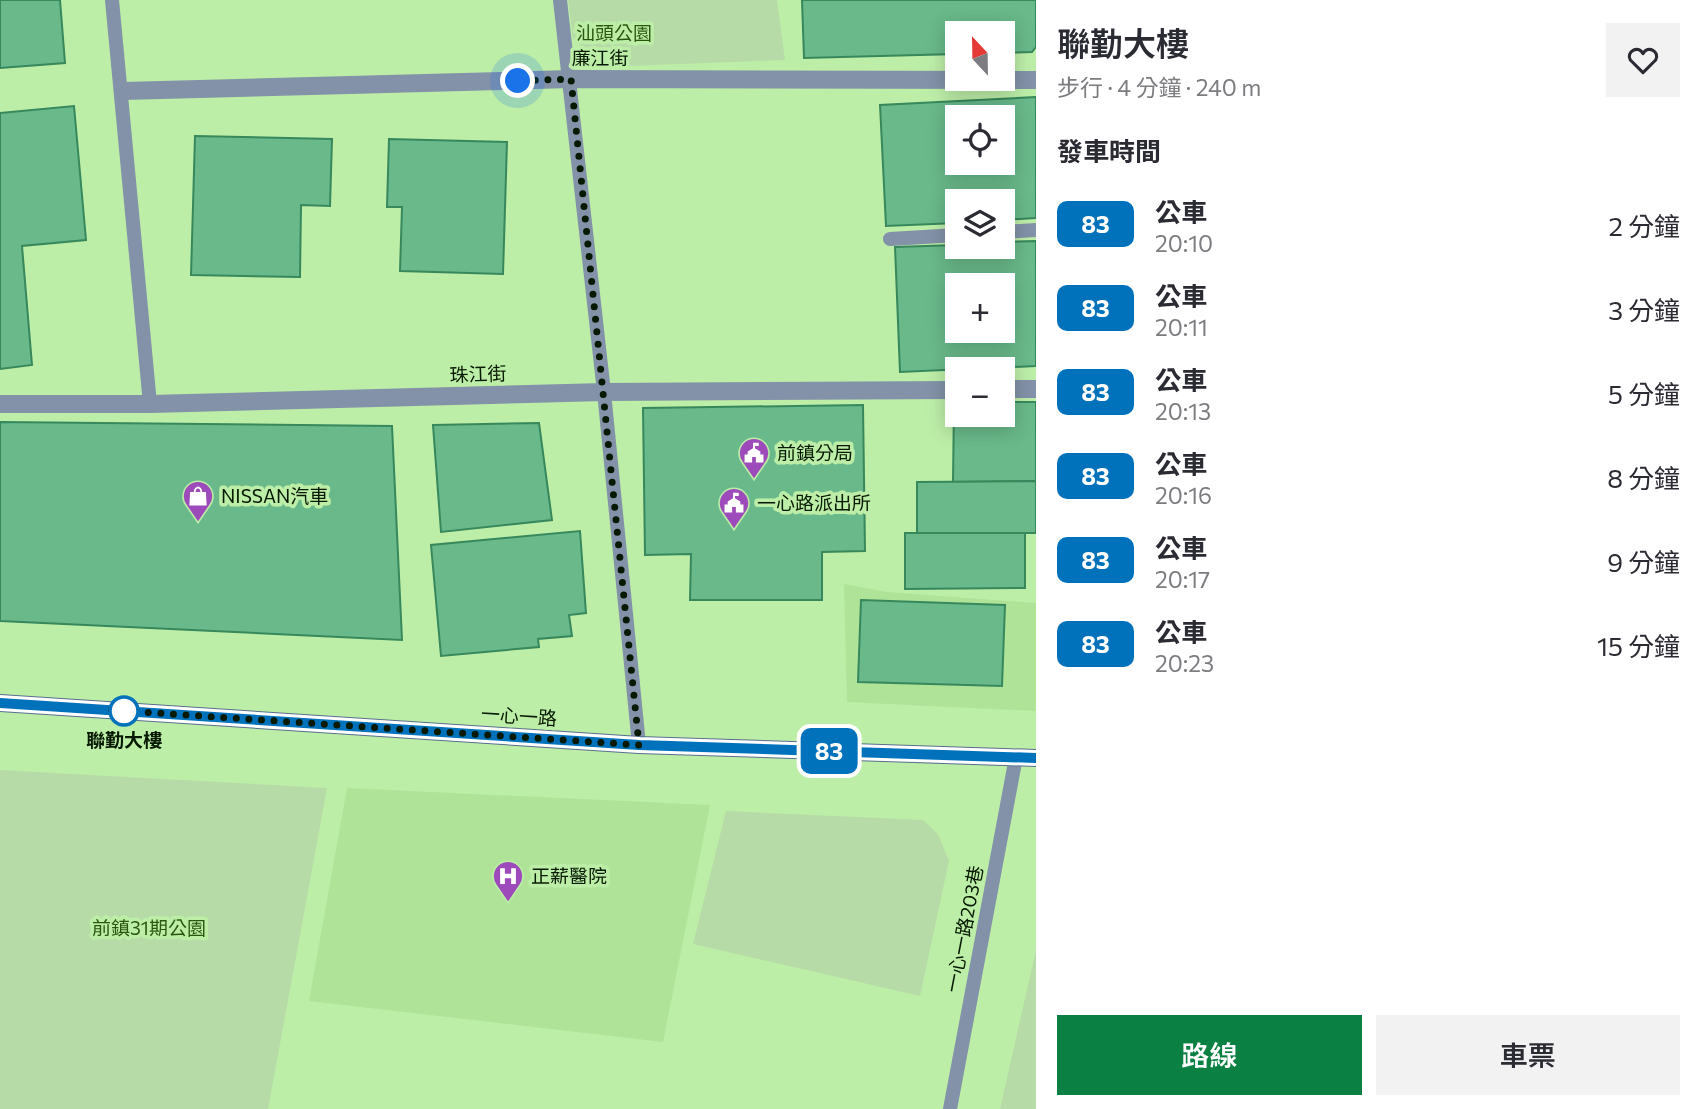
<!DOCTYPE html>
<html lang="zh-TW">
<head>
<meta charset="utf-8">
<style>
  :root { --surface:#fff; --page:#f2f2f3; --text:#2b2b33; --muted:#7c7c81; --accent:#0b8043 }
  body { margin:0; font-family:Commissioner,"Noto Sans TC",sans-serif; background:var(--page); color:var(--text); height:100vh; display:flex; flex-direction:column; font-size:26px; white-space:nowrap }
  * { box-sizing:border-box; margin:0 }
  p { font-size:23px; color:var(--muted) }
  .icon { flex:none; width:38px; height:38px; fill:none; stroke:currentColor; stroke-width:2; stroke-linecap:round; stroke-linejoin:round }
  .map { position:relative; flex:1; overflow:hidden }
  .drawer { display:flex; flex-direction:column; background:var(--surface); width:665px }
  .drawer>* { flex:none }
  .badge { padding:0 14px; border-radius:10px; font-size:24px; line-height:46px }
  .needle { width:46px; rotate:338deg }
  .tools { position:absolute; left:945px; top:21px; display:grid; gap:14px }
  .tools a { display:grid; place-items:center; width:70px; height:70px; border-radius:0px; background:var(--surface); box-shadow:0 4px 18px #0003; font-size:35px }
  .you { position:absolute; width:35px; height:35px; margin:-18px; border:5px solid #fff; border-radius:50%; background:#1a73e8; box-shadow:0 0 0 10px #1a73e833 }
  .map>.badge { position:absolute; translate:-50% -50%; box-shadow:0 0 0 4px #fff }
  h2 { padding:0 21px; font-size:26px; line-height:63px }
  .round { display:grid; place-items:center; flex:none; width:74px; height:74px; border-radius:0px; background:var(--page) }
  .headline { display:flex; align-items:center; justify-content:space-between; height:119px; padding:0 21px }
  h1 { font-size:33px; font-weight:600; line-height:52px }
  .button { display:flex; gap:14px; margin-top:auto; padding:14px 21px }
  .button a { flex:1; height:80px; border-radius:0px; background:var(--accent); color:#fff; font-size:28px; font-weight:600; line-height:80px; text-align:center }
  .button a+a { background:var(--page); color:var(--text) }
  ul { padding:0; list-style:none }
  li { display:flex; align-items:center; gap:21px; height:84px; padding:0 21px }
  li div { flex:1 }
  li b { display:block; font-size:26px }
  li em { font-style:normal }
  li .badge { min-width:77px; font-weight:700; text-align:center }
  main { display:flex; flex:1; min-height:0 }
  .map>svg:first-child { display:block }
  .built { fill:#aee398 }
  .green { fill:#b6dba7 }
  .building { fill:#69b98a; stroke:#37885c; stroke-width:2; fill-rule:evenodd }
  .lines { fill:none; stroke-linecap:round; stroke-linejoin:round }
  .lane { stroke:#8392a8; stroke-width:14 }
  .street { stroke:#8392a8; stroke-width:18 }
  .secondary { stroke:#586e8d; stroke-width:18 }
  .line-casing { stroke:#fff; stroke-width:16 }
  .line { stroke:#0072bc; stroke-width:10 }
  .walk { stroke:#071901; stroke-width:7; stroke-dasharray:0 12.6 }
  .stop-dot { fill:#fff; stroke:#0072bc; stroke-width:3.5 }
  .labels { text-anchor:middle; stroke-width:7; stroke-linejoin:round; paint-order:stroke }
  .park-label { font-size:19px; fill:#2a570e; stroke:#bdeea8 }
  .street-label { font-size:19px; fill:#071901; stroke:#bdeea8 }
  .poi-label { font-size:19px; fill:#071901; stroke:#bdeea8; text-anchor:start }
  .stop-label { font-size:19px; font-weight:bold; fill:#071901; stroke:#bdeea8 }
</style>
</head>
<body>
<main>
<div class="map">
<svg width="1036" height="1109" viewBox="0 0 1036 1109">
  <rect width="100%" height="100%" fill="#bdeea8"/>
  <g class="built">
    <path d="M844 584 887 592 1036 603V711L847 702Z"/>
    <path d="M347 788 710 805 663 1042 309 1001Z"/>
  </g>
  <g class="green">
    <path d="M568 0H777L785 60 601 67 573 39Z"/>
    <path d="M0 770 327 788 268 1109H0Z"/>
    <path d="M726 811 923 820 938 834 949 861 920 996 693 944Z"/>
    <path d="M1036 950V1109H1000Z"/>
  </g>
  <g class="building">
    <path d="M0 0H60L65 63 0 68Z"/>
    <path d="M802 0H1036V47L1032 52 1003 53V33H957V54L804 58Z"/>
    <path d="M1036 97V218L1003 220V201H957V223L886 226 880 105ZM957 117H1003V163H957Z"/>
    <path d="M74 106 86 240 22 246 32 365 0 369V113Z"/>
    <path d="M195 136 332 139 330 206 301 205 300 277 191 275Z"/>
    <path d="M389 139 507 142 503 274 400 271 402 207H387Z"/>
    <path d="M1036 241V366L900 372 895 247 957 245 1003 247V242ZM957 285H1003V331H957Z"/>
    <path d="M1003 402H1036V481L953 482 954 403H957V415H1003Z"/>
    <path d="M863 405 865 551 822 552V600H690L691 554 645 555 643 408Z"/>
    <path d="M0 422 392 426 402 640 0 621Z"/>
    <path d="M539 423 552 520 441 532 433 425Z"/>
    <path d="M1036 481V533H917V482Z"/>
    <path d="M580 531 586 613 569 615 572 636 538 639 539 647 441 656 431 545Z"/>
    <path d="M905 533H1025V588L905 589Z"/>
    <path d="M861 600 1005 605 1002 686 858 682Z"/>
  </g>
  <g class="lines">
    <g class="lane">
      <path d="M112 0 150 404"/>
      <path d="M560 0 604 392 639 745"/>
      <path d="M1003 232 1036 230"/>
      <path d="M890 239 957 235"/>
      <path d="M950 1109 1016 757"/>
    </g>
    <g class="street">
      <path d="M123 91 571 79 1036 80"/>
      <path d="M1003 389H1036"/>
      <path d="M0 404H150L604 392 957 390"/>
    </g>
    <path class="secondary" d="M0 703 639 745 1036 758"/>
  </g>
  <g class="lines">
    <g class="line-casing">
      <path id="line" d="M0 703 639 745 1036 758"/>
    </g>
    <use href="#line" class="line"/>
    <path class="walk" d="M124 711 111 710 639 745 571 79 518 81"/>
  </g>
  <defs>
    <g id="civic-pin" transform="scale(1.575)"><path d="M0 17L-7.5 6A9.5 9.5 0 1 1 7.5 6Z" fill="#9d4bba" stroke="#bdeea8"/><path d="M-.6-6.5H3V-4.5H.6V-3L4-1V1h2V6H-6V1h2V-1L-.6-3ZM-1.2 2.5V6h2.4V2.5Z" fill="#fff"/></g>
    <g id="shop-pin" transform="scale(1.575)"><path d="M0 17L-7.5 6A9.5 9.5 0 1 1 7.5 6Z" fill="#9d4bba" stroke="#bdeea8"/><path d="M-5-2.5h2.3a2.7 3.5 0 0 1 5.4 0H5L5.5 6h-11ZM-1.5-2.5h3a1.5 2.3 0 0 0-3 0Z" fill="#fff"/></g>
    <g id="hospital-pin" transform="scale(1.575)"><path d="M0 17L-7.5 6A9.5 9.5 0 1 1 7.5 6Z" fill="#9d4bba" stroke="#bdeea8"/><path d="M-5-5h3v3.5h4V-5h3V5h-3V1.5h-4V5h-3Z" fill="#fff"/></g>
  </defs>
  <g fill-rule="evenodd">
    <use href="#civic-pin" x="754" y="453"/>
    <use href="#shop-pin" x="198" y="496"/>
    <use href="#civic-pin" x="734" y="503"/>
    <use href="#hospital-pin" x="508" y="876"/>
  </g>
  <circle class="stop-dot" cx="124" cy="711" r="14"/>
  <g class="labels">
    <g class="park-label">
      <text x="614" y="40">汕頭公園</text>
      <text x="149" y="935">前鎮31期公園</text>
    </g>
    <g class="street-label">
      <text x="600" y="65">廉江街</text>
      <text transform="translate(478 374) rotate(-2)" y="7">珠江街</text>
      <text transform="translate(519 716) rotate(4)" y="7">一心一路</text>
      <text transform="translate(964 929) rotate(-79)" y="7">一心一路203巷</text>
    </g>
    <g class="poi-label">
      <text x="777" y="460">前鎮分局</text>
      <text x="221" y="503">NISSAN汽車</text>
      <text x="757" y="510">一心路派出所</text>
      <text x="531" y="883">正薪醫院</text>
    </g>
    <g class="stop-label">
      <text x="124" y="747">聯勤大樓</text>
    </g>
  </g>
</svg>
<div class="tools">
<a><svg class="needle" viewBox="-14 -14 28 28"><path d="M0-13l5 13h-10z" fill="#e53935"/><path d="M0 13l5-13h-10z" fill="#7c7c81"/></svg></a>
<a><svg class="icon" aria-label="locate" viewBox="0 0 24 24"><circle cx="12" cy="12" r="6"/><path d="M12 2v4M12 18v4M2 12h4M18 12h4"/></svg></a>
<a><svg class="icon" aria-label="layers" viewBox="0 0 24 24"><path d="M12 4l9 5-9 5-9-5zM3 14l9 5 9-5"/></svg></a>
<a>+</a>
<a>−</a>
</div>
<div class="you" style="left:518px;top:81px"></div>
<b class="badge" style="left:829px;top:751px;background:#0072bc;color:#fff">83</b>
</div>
<section class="drawer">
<div class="headline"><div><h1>聯勤大樓</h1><p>步行 · 4 分鐘 · 240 m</p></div><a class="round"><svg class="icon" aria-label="heart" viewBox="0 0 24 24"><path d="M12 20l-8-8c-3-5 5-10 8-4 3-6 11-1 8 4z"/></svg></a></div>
<h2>發車時間</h2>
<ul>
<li><span class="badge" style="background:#0072bc;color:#fff">83</span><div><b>公車</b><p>20:10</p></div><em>2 分鐘</em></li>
<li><span class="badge" style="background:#0072bc;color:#fff">83</span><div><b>公車</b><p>20:11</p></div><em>3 分鐘</em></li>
<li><span class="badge" style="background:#0072bc;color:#fff">83</span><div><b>公車</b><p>20:13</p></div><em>5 分鐘</em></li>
<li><span class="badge" style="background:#0072bc;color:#fff">83</span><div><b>公車</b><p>20:16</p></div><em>8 分鐘</em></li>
<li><span class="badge" style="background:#0072bc;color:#fff">83</span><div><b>公車</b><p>20:17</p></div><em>9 分鐘</em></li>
<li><span class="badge" style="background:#0072bc;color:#fff">83</span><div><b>公車</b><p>20:23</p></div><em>15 分鐘</em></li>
</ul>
<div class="button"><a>路線</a><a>車票</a></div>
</section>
</main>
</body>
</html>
